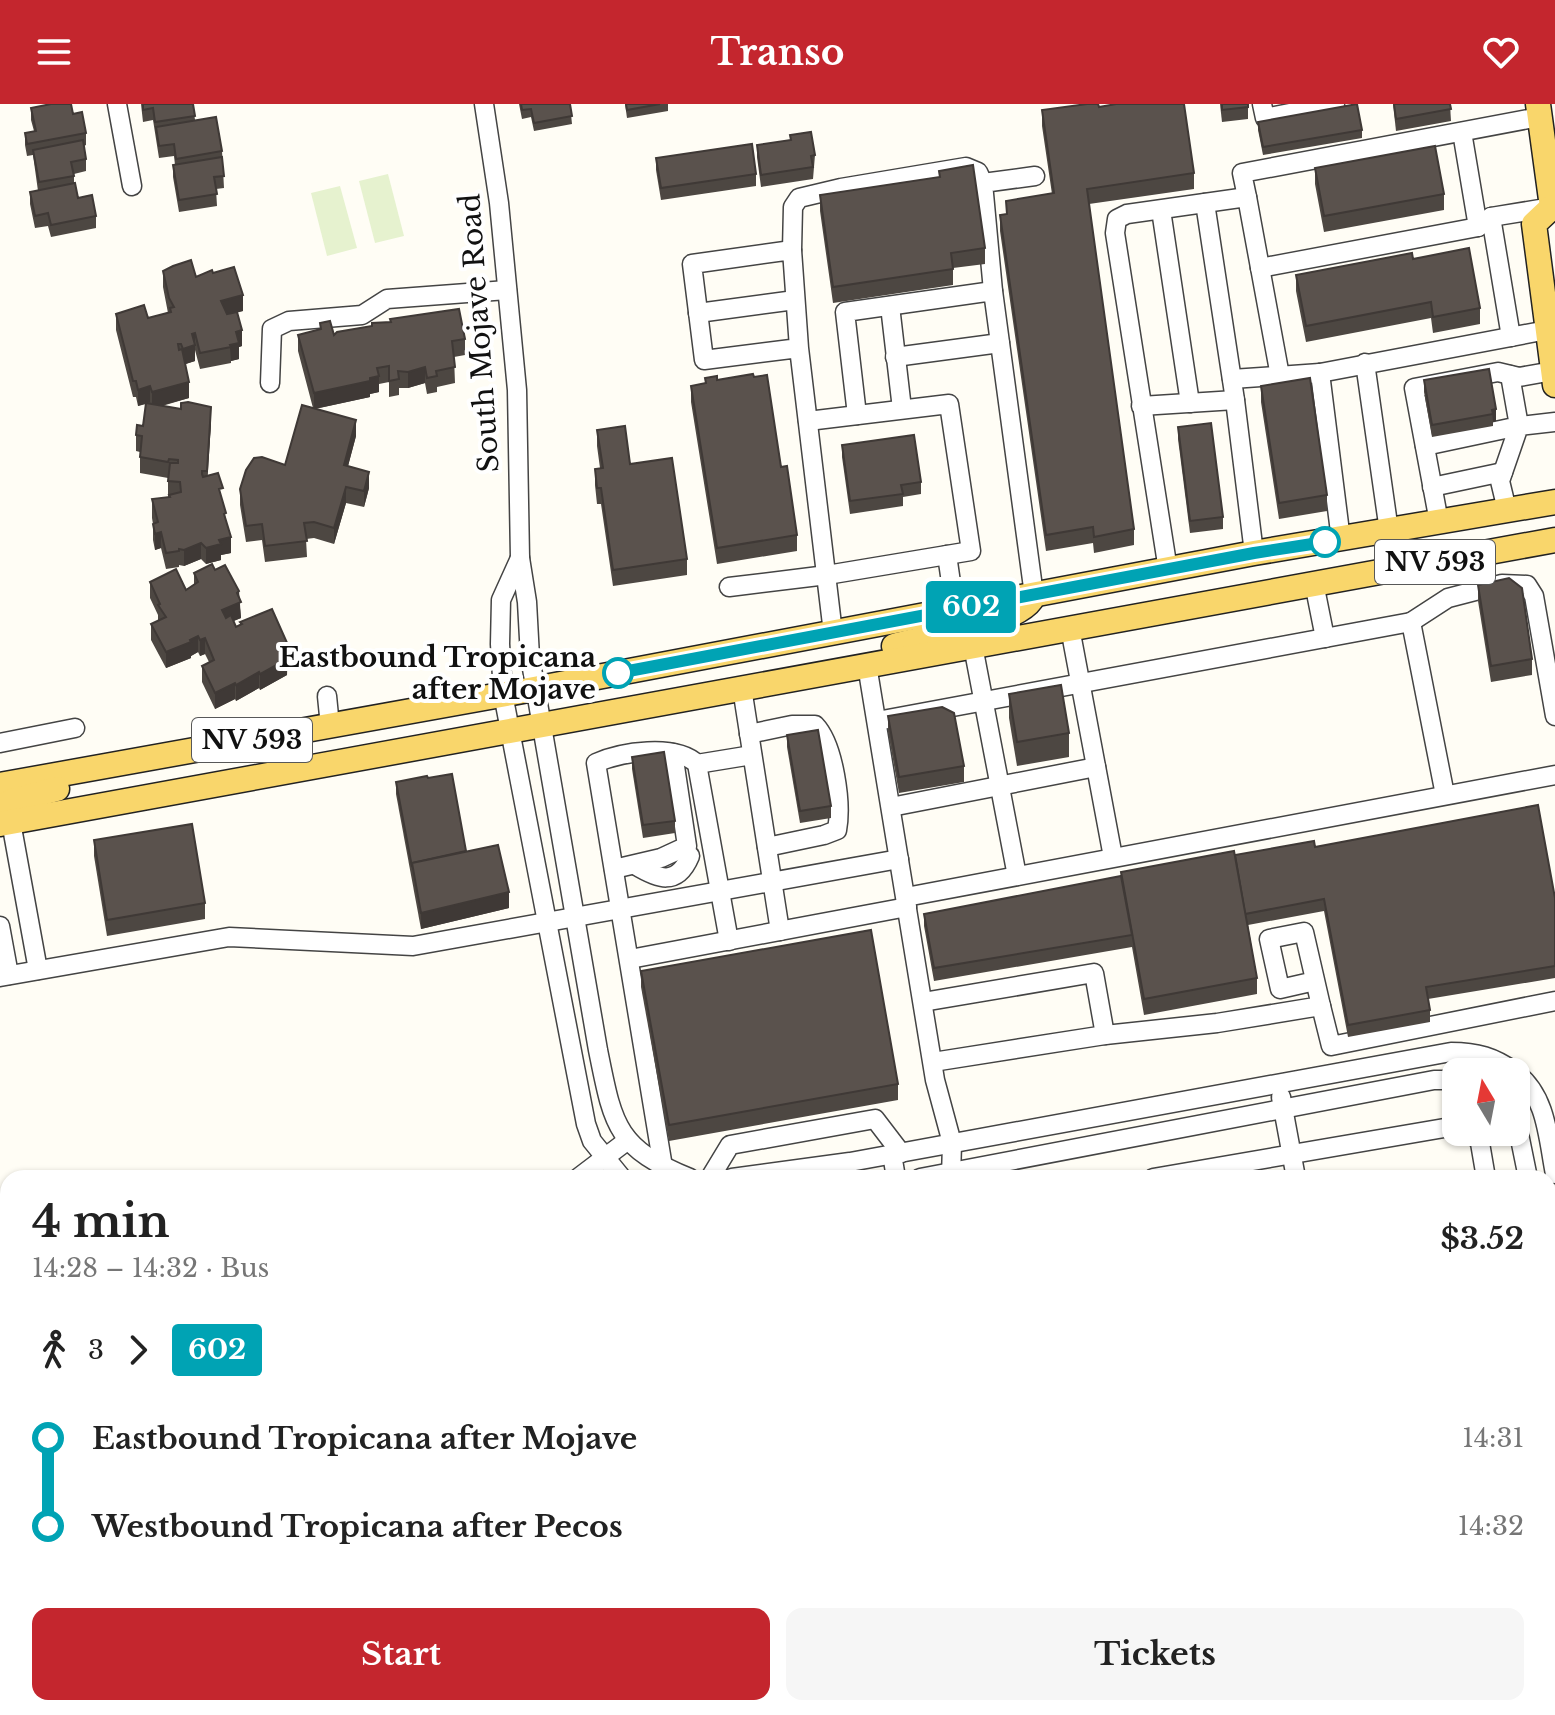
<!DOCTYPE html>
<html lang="en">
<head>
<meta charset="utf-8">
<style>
  :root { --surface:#fff; --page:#f6f6f6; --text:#222; --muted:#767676; --accent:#c4262e }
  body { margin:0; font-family:"Libre Baskerville",serif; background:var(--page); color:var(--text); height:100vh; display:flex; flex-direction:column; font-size:30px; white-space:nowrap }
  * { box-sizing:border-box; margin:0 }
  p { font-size:26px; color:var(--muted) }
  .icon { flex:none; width:44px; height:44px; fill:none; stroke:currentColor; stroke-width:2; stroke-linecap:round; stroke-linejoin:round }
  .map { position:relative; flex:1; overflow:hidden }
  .drawer { position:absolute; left:0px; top:1066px; width:1556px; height:546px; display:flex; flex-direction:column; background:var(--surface); border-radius:24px 24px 0 0; box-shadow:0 2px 6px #0004 }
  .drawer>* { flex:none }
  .badge { padding:0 16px; border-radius:6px; font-size:28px; line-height:52px }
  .needle { width:52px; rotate:350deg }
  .tools { position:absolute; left:1442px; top:954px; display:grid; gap:16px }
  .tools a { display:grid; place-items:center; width:88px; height:88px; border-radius:16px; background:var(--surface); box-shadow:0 2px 6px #0004; font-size:40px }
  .map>.badge { position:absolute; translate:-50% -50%; box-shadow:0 0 0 4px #fff }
  .legs { display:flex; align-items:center; gap:12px; height:88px; padding:0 32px; font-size:26px }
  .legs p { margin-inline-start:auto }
  .overview { display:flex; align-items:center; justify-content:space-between; height:136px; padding:0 32px }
  h1 { font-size:44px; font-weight:700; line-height:60px }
  .button { display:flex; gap:16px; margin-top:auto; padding:16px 32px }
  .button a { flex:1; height:92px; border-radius:16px; background:var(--accent); color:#fff; font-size:32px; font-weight:700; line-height:92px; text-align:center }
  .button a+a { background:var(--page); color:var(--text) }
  ul { padding:0 32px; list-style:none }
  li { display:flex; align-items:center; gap:28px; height:88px; font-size:30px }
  li i { display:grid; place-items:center; width:12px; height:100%; margin:0 10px; background:currentColor }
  li i::after { content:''; width:20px; height:20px; margin:-10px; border:6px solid; border-radius:50%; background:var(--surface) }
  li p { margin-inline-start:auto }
  li:first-child i { background:linear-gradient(#0000 50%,currentColor 0) }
  li:last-child i { background:linear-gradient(currentColor 50%,#0000 0) }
  header { display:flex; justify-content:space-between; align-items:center; height:104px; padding:0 32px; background:var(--accent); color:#fff; font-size:36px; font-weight:700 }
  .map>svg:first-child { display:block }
  .pitch { fill:#e6f2cf }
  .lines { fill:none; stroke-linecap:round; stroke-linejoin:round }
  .minor-casing { stroke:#444; stroke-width:21 }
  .major-casing { stroke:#222; stroke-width:27 }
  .minor { stroke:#fff; stroke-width:18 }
  .major { stroke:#f9d66b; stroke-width:24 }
  .wall { fill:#4d4742 }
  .shaded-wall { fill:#3f3936 }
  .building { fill:#5a524d; stroke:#3f3936; stroke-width:2 }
  .line-1-casing { stroke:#fff; stroke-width:18 }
  .line-1 { stroke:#00a3b4; stroke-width:12 }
  .stop-1-dot { fill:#fff; stroke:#00a3b4; stroke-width:4 }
  .labels { text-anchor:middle; stroke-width:8; stroke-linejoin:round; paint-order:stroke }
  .shield { fill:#fff; stroke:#585858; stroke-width:2 }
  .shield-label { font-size:26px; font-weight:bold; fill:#111 }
  .street-label { font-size:28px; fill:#111; stroke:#fff }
  .stop-label { font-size:28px; font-weight:bold; fill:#111; stroke:#fff; text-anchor:end }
</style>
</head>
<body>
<header><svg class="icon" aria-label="menu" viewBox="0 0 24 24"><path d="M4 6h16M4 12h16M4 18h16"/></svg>Transo<svg class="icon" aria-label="heart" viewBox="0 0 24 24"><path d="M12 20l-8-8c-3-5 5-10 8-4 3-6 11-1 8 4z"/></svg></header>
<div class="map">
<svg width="1555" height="1611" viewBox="0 0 1555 1611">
  <rect width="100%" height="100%" fill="#fffdf5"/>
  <g class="pitch">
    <path d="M388 70 404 132 375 139 359 77Z"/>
    <path d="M340 82 357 144 327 152 311 89Z"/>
  </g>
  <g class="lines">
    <g class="minor-casing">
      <g id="minor">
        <path d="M117 0 132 82"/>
        <path d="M484 0 499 99 517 286 520 454 527 498 530 553 598 946C613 1020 615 1044 690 1074"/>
        <path d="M1262 0 1265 14 1335 0"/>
        <path d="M1462 28 1478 123"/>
        <path d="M1247 93 1242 69 1539 13"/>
        <path d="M1205 99 1235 296 1254 449"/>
        <path d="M1161 106 1190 299"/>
        <path d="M1491 113 1511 233"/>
        <path d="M792 146 793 103 799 94 841 84 966 63 978 68 983 79"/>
        <path d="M1260 164 1478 123 1491 113 1552 103"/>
        <path d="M993 187 983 79 1035 72"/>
        <path d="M890 202 902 305"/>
        <path d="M698 209 795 196"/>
        <path d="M799 244 792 146 692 160 704 256 799 244 833 529"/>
        <path d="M895 253 1000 239"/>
        <path d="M1365 259 1389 427"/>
        <path d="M1320 269 1341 436"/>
        <path d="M1232 275 1320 269 1547 226"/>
        <path d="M270 279 272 225 289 217 362 211 387 195 507 186"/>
        <path d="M1141 302 1235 296"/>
        <path d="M857 311 845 208 993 187 1034 491"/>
        <path d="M1425 342 1519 322 1510 271"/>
        <path d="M1432 383 1503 368"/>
        <path d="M1507 406 1500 377 1519 322 1555 318"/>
        <path d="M1439 418 1414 284 1498 268 1519 273 1553 267"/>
        <path d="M947 451 955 506"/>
        <path d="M520 454 501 496 500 540 503 590 586 1020 592 1037 622 1074"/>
        <path d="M1168 466 1115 129 1117 115 1127 110 1247 93 1280 272"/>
        <path d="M1314 479 1325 534"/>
        <path d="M729 483 827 471 971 447 949 300 808 317"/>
        <path d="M1411 518 1448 494 1502 480 1527 481 1534 492 1555 612"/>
        <path d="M1070 524 1113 753"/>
        <path d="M973 542 1017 772"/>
        <path d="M867 561 935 976 952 1039 951 1074"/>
        <path d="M742 584 780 827"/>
        <path d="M327 592 330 622"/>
        <path d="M877 617 1411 518 1445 691"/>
        <path d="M749 630 792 621H815C834 641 842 699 837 726L824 731 767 743"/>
        <path d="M0 639 75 624"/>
        <path d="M697 660 752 651"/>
        <path d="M891 703 1096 663"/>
        <path d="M11 718 38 866"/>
        <path d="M635 761C658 775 677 783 690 752"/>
        <path d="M614 765 661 754 687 742 673 649"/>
        <path d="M906 793 1555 671"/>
        <path d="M0 822 9 871"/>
        <path d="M630 855 907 803"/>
        <path d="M0 873 229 833 413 842 899 755"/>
        <path d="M923 898 1094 869 1105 931 933 958"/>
        <path d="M1321 902 1331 942 1555 897"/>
        <path d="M1105 931 1217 919 1321 902 1304 828 1269 835 1280 885 1315 877"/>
        <path d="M1516 969C1547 992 1548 1035 1555 1070"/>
        <path d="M1281 993 1296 1074"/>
        <path d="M1516 1015 1528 1074"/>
        <path d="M1473 1028 1480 1039 1486 1074"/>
        <path d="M892 1050 896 1074"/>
        <path d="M663 1063 596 659C621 648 675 639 697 660L729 837"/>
        <path d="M578 1074 628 1036"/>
        <path d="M710 1074 730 1041 875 1015 901 1049"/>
        <path d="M732 1074 850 1058 1451 948C1477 948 1494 953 1515 968"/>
        <path d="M920 1074 1434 976H1456"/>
        <path d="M1153 1074 1456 1022"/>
        <path d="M0 1164 8 1162"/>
        <path d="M1548 1179 1555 1216"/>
        <path d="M1548 1357 1555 1355"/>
        <path d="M1548 1392 1555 1425"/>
        <path d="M0 1471 8 1469"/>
        <path d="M0 1535 8 1534"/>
        <path d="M24 1604 25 1611"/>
        <path d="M446 1604 448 1611"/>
        <path d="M500 1604 501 1611"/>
        <path d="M1051 1604 1052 1611"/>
        <path d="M1115 1604 1117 1611"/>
        <path d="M1172 1604 1174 1611"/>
        <path d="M812 1611 823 1604"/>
      </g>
    </g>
    <g class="major-casing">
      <g id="major">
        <path d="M1538 0 1552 103 1555 105"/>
        <path d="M1552 103 1534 120 1555 281"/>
        <path d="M894 542C925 533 1014 521 1031 496"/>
        <path d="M0 681 534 585 1254 449 1555 398"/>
        <path d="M0 704 12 697 57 685"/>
        <path d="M0 720 1555 436"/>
      </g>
    </g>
    <use href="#minor" class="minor"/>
    <use href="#major" class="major"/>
  </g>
  <g class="wall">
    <path d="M141 0H193L195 16 222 47 224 84 216 85 217 102 179 108 173 73V61H175L174 52 159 54 153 16 143 18Z"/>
    <path d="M519 0H570L572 20 534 27 531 13 522 15Z"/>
    <path d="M625 0H668V7L627 14Z"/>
    <path d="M1220 0H1248V15L1222 18Z"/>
    <path d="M1393 0H1450L1451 17 1396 27Z"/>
    <path d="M1099 3 1194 69V85L1089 100 1134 425V441L1094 449 1093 439 1046 447 1000 127V111L1006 110 1052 90 1042 22V6Z"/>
    <path d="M31 4 73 10 86 29V41L84 42 86 55V67L74 70V80L78 94 96 112V124L51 133 48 122 35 124 30 100V88L38 87 33 51 27 52 25 41V29L34 27 31 16Z"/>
    <path d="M1258 18 1362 26V34L1263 51 1258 26Z"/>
    <path d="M790 31 815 51 813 75 761 83 757 53V41L790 36Z"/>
    <path d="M656 54 756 70V82L661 96 656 66Z"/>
    <path d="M1315 64 1444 90V106L1324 128 1315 80Z"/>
    <path d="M939 67 985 144V160L953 164V181L833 199 820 107V91L939 73Z"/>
    <path d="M1413 155 1480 204V220L1433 229 1431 214 1306 238 1296 187V171Z"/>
    <path d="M163 167 196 173 213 169 243 207 237 208 242 242 239 243V255L231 257V259L200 265 195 246V257L185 260 189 294 162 302 211 319 207 372 223 398 231 449 221 451V456L206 460 201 455 184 462 179 461V463L166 465 161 444 155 446 153 436V420L152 414V395L168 393V374L140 369V348L136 347V331L143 322 146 300 138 302 136 293H133L116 226V210L148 214 168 209 163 183Z"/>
    <path d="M320 219 334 231 465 235V251L454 253 455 279 437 283V288L427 290 425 279 408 284H399V291L389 293V278L379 280V288L370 290V293L315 305 356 332 348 362 369 384 364 403 346 399 334 440 314 434 306 435 307 453 265 458 262 436 246 438 240 401V385L285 361 313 304 298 247V231L320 225Z"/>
    <path d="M1489 265 1496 317 1493 318V322L1432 333 1424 288V276Z"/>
    <path d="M705 274 717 276 781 363 797 431V447L717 460 691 298V282L705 280Z"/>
    <path d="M1261 282 1327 391V407L1279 415 1261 298Z"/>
    <path d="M1178 323 1223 413V425L1190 429 1178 335Z"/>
    <path d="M597 326 630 360 687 455V471L613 482 601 400H597L595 381V365L600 364 597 342Z"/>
    <path d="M842 341 921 378V390L903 393V402L850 410 842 353Z"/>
    <path d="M215 466 239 494 241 514 233 517 236 523 240 521V518L288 557H287V571L260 586 259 584 236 597 235 595 215 605 202 578V562L209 558 205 550 200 552 198 548 191 552V554L166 564 151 536V520L158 517V511L150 494V478L186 486 194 480V469Z"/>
    <path d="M1478 481 1532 555V571L1491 578 1478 497Z"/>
    <path d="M1009 590 1069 629V653L1017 662 1009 614Z"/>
    <path d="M888 612 964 662V678L899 689 888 628Z"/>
    <path d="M787 631 831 702V714L800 719 787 643Z"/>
    <path d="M632 653 675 717V729L643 734 632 665Z"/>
    <path d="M396 678 466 747 509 804 421 825 396 690Z"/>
    <path d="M94 736 205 799V815L107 832 94 752Z"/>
    <path d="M1315 743 1555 794V874L1428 895 1430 906V918L1348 933 1324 807 1248 821 1257 874V890L1144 911 1132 843 934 877 924 822V810L1235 751Z"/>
    <path d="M641 867 898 980V996L669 1037 641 883Z"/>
    <path d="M8 1178V1449L0 1451V1179Z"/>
    <rect x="63" y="1604" width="55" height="7"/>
    <path d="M141 1604H187V1607L162 1611H142Z"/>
    <path d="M208 1604H246L209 1609Z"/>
    <path d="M531 1604H587V1609L531 1608Z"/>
  </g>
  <g class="shaded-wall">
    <path d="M243 191V207L221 213V197Z"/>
    <path d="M242 226V242L239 243V255L231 257 230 243 236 228Z"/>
    <path d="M195 229V257L183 261V245L192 230Z"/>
    <path d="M425 263V279L408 284V268Z"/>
    <path d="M379 272V288L370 290V293L314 305V289Z"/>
    <path d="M189 278V294L152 304V288Z"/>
    <path d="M150 282V298L138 302V286Z"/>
    <path d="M211 303V319L207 383V367Z"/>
    <path d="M1496 305V317L1493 318 1492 306Z"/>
    <path d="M356 316V332L344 377V361Z"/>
    <path d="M369 368V384L364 403V387Z"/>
    <path d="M346 383V399L334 440V424Z"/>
    <path d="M161 428V444L155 446V430Z"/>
    <path d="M231 433V449L221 451V456L206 460V444L219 436Z"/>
    <path d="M201 439V455L184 462V446Z"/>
    <path d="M239 487 241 514 222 522V506L237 489Z"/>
    <path d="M198 532V548L191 552V554L166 564V548Z"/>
    <path d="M205 534V550L200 552V536Z"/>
    <path d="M288 541 287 571 260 586V570L282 544Z"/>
    <path d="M259 568V584L236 597V581Z"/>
    <path d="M235 579V595L215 605V589Z"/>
    <path d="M509 788V804L421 825V809Z"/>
  </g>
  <g class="building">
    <path d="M51 0H71L73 10 82 8 86 29 27 40 25 29 36 27 31 4Z"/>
    <path d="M143 0H193L195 12 155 18 153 4 143 6Z"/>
    <path d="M521 0H570L572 12 534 19 531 5 522 6Z"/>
    <path d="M626 0H660L627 6Z"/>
    <path d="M1087 0H1098L1099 3 1116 0H1184L1194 69 1087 85 1134 425 1094 433 1093 423 1046 431 1000 111 1007 110 1006 97 1054 89 1042 6Z"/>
    <path d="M1222 0H1248V3L1222 6Z"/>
    <path d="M1357 0 1362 26 1263 43 1258 18Z"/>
    <path d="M1394 0H1450L1451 5 1396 15Z"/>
    <path d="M216 13 222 47 176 55 174 40 159 42 156 23Z"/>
    <path d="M811 28 815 51 811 52 813 63 761 71 757 41 791 36 790 31Z"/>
    <path d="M83 36 86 55 71 58 74 72 39 78 33 46Z"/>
    <path d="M752 40 756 70 661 84 656 54Z"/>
    <path d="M1435 42 1444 90 1324 112 1315 64Z"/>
    <path d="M222 53 224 72 214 73 217 90 179 96 173 61Z"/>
    <path d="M973 61 985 144 951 149 953 165 833 183 820 91 940 73 939 67Z"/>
    <path d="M75 79 78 94 92 91 96 112 51 121 48 109 35 112 30 88Z"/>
    <path d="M1469 144 1480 204 1433 213 1431 198 1306 222 1296 171 1412 149 1413 155Z"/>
    <path d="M191 156 196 173 212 166 213 169 234 163 243 191 221 197 227 210 237 208 242 226 236 228 239 239 230 241 231 243 200 249 195 229 192 230 195 241 183 245 181 240H178L179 246 182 245 189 278 152 288 150 282 138 286 136 277H133L116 210 144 201 148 214 171 208 170 204 174 203 169 194 163 167 173 162Z"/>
    <path d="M459 205 465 235 452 237 455 263 436 267 437 272 427 274 425 263 408 268 398 267 399 275 389 277V262L377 264 379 272 370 274V277L314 289 298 231 321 225 320 219 330 217 334 231 337 228 372 222V219L391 218 390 215Z"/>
    <path d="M1489 265 1496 305 1492 306 1493 310 1432 321 1424 276Z"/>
    <path d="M753 270 754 273 767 271 781 363 787 362 797 431 717 444 691 282 706 279 705 274 717 272V276Z"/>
    <path d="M1310 274 1327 391 1279 399 1261 282Z"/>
    <path d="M188 298 211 303 207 367H202V370L203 373 218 369 223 384 219 385 226 409 224 410 231 433 219 436 221 440 206 444 201 439 184 446 179 445V447L166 449 161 428 155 430 153 420 158 418 152 395 170 393 169 391 181 388 180 378 168 377 170 359H178V356L169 355 168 358 140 353 142 332 136 331 137 321 143 322 146 299 181 305V299Z"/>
    <path d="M302 301 356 316 344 361 369 368 364 387 346 383 334 424 314 418 304 419 307 437 265 442 262 420 246 422 240 385 246 366 254 354 262 353 285 361Z"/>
    <path d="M1211 319 1223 413 1190 417 1178 323Z"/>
    <path d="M625 322 630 360 672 354 687 455 613 466 601 384H597L595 365 603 364 597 326Z"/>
    <path d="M914 331 921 378 901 381 903 390 850 397 842 341Z"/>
    <path d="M212 460 215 466 225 461 239 487 237 489 241 498 222 506 226 514 231 511 236 523 242 520 240 518 272 505 288 541 282 544 287 555 260 570 259 568 236 581 235 579 215 589 202 562 214 556 205 534 200 536 198 532 190 536 191 538 166 548 151 520 166 513 158 501 160 500 150 478 176 465 186 486 198 478 194 469Z"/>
    <path d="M1509 474 1522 484 1532 555 1491 562 1478 481Z"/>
    <path d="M1061 581 1069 629 1017 638 1009 590Z"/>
    <path d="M942 603 954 609 964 662 899 673 888 612Z"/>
    <path d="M818 626 831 702 800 707 787 631Z"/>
    <path d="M664 648 675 717 643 721 632 653Z"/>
    <path d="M452 670 466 747 412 759V763L396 678 427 672 428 674Z"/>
    <path d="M1538 701 1555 794V862L1426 883 1430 906 1348 921 1324 795 1245 810 1235 751 1314 737 1315 743Z"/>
    <path d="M192 720 205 799 107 816 94 736Z"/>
    <path d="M498 741 509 788 421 809 412 759Z"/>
    <path d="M1234 747 1257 874 1144 895 1121 768Z"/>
    <path d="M1121 772 1132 831 934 864 924 810Z"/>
    <path d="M871 826 898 980 669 1021 641 867Z"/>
    <path d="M8 1178V1441L0 1442V1179Z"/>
    <path d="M1548 1502 1555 1536V1611H1265L1264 1604H1548Z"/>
    <path d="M294 1604H317L318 1611H253Z"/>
    <path d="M342 1604H400L397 1611H339Z"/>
    <path d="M660 1607 670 1611H659Z"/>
  </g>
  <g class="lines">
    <g class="line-1-casing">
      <path id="line-1" d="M618 569 1254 449 1325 438"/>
    </g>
    <use href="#line-1" class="line-1"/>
  </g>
  <g class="stop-1-dot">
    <circle cx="1325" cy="438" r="14"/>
    <circle cx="618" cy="569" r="14"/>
  </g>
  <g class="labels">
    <g class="shield">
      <rect x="1375" y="436" width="120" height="44" rx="6"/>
      <rect x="192" y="614" width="120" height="44" rx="6"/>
    </g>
    <g class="shield-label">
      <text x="1435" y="467">NV 593</text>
      <text x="252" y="645">NV 593</text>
    </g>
    <g class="street-label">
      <text transform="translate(479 229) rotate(-94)" y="10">South Mojave Road</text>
    </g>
    <g class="stop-label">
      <text x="596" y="563">Eastbound Tropicana<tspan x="596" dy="32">after Mojave</tspan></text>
    </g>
  </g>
</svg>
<div class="tools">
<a><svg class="needle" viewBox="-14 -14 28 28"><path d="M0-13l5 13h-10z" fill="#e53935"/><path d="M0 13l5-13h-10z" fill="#767676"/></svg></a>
</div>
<b class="badge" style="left:971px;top:503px;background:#00a3b4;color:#fff">602</b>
<section class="drawer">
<div class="overview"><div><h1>4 min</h1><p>14:28 – 14:32 · Bus</p></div><b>$3.52</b></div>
<div class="legs"><svg class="icon" aria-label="walk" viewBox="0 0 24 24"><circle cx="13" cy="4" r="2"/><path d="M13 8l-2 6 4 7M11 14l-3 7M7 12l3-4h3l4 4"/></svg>3<svg class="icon" aria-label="forward" viewBox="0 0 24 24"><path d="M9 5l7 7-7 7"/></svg><b class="badge" style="background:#00a3b4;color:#fff">602</b></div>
<ul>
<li><i style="color:#00a3b4"></i><b>Eastbound Tropicana after Mojave</b><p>14:31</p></li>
<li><i style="color:#00a3b4"></i><b>Westbound Tropicana after Pecos</b><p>14:32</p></li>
</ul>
<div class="button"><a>Start</a><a>Tickets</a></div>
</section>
</div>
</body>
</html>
